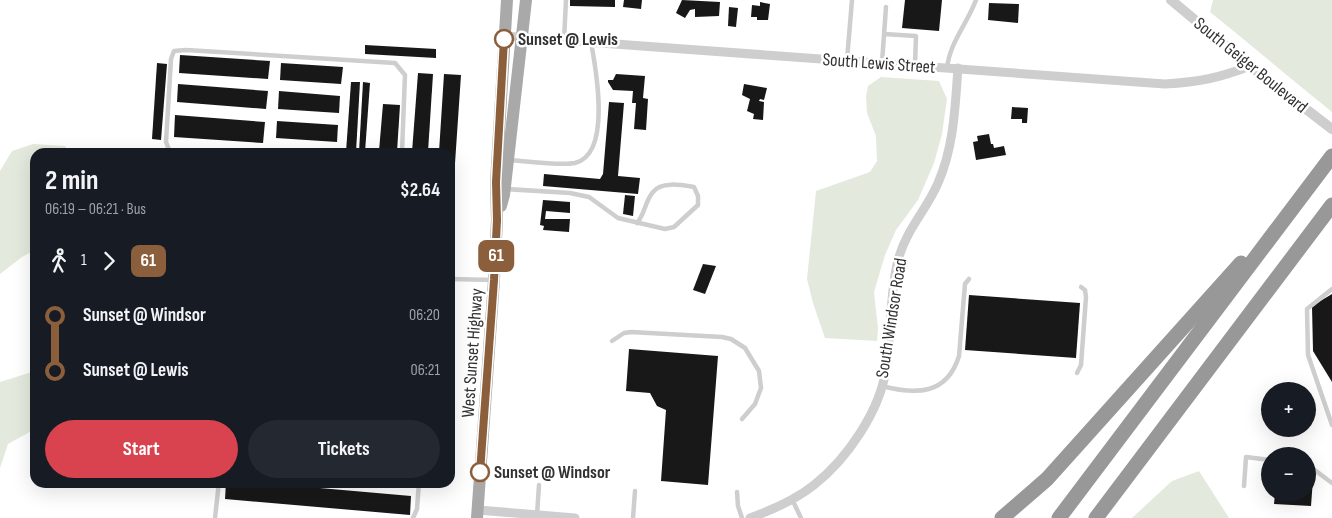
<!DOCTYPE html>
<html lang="en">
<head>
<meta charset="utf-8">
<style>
  :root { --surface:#171b24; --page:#242831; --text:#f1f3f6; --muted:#9ea1a6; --accent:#d8434f }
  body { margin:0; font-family:"Sofia Sans Condensed",sans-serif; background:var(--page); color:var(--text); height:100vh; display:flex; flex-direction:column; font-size:19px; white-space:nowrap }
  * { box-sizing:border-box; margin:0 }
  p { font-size:16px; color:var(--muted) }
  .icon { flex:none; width:28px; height:28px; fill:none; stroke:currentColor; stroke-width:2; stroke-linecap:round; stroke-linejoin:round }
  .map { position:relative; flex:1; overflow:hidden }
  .sheet { position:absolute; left:30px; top:148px; width:425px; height:340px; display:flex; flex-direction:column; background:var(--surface); border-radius:15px; box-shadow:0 5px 20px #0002 }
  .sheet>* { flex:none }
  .badge { padding:0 10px; border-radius:8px; font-size:18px; line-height:32px }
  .buttons { position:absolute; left:1261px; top:382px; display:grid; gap:10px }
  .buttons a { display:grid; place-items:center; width:55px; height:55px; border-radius:50%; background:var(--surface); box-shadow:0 5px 20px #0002; font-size:25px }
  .map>.badge { position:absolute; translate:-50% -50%; box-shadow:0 0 0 2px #fff }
  .legs { display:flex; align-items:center; gap:8px; height:55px; padding:0 15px; font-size:16px }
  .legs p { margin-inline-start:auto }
  .headline { display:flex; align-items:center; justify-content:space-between; height:85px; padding:0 15px }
  h1 { font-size:28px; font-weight:700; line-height:38px }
  .button { display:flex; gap:10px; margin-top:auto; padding:10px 15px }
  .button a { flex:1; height:58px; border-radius:30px; background:var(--accent); color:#fff; font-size:20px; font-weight:700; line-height:58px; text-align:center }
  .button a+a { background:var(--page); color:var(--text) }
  ul { padding:0 15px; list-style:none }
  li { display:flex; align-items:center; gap:18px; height:55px; font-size:19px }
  li i { display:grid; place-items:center; width:8px; height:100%; margin:0 6px; background:currentColor }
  li i::after { content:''; width:12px; height:12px; margin:-6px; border:4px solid; border-radius:50%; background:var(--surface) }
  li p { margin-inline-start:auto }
  li:first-child i { background:linear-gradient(#0000 50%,currentColor 0) }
  li:last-child i { background:linear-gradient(currentColor 50%,#0000 0) }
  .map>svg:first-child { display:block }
  .green { fill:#e4e9dd }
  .building { fill:#181818 }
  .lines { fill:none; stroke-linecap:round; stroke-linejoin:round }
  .service { stroke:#cecece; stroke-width:4.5 }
  .minor { stroke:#cecece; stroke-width:9 }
  .tertiary { stroke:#cecece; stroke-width:10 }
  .primary { stroke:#a9a9a9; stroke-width:12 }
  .motorway { stroke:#989898; stroke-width:15 }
  .line-1-casing { stroke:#fff; stroke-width:11 }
  .line-1 { stroke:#8b5e3c; stroke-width:8 }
  .stop-1-dot { fill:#fff; stroke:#8b5e3c; stroke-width:2.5 }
  .labels { text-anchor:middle; stroke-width:5; stroke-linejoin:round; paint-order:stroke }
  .stop-label { font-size:18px; font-weight:bold; fill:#313131; stroke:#fff; text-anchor:start }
  .street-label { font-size:18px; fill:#313131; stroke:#fff }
</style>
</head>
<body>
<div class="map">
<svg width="1332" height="518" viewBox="0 0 1332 518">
  <rect width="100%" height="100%" fill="#fff"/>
  <g class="green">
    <path d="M1213 0H1332V112C1291 79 1251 45 1210 12Z"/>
    <path d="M881 77 939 81 947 99 942 134 934 163 918 200 896 230 885 255 874 292 878 328 877 341 825 338 813 303 807 279 816 191 870 172 877 161 876 136 867 113 866 96 868 86Z"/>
    <path d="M33 144 65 146 69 152H35V250L22 257 0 274V171L12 151Z"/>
    <path d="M35 371V429L8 444 0 468V382Z"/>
    <path d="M1199 471 1229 518H1132L1172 481Z"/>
  </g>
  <g class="building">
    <path d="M570 0H615V7L570 6Z"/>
    <path d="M624 0H642L641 9 623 7Z"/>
    <path d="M682 0 720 2 719 16 695 17V9L690 10 685 18 676 13Z"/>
    <path d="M905 0H942L939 31 902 28Z"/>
    <path d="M760 2 770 4 768 20H757V17H751L752 5 760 6Z"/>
    <path d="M989 3 1019 4 1018 23 988 20Z"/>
    <path d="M729 7 738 8 736 27 728 26Z"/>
    <path d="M365 45 436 49V58L365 54Z"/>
    <path d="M180 55 270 61 268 79 179 73Z"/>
    <path d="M157 63 167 64 161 140 152 139Z"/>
    <path d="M281 63 343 67 341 84 280 80Z"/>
    <path d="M418 73 433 74 428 152H412Z"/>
    <path d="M444 74 461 75 451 222 450 152H439Z"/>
    <path d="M616 74 645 76 643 98 648 99 646 130 634 129 636 103H632L633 91 613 90 608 82V80H613Z"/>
    <path d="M351 82H360L356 152H346Z"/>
    <path d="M363 82 370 83 365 152H359Z"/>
    <path d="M178 84 268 91 266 109 177 102Z"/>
    <path d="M744 84 767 88 764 100 760 99 759 101 764 102 763 120 753 119 754 114 747 111 750 99 742 95Z"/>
    <path d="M279 91 340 96 339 113 278 109Z"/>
    <path d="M609 102 624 103 618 176 640 178 638 194 543 186 544 174 600 179 603 174Z"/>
    <path d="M383 104 400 105 397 152 379 151Z"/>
    <path d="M1012 107 1028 108 1027 123H1022V119H1011Z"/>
    <path d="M175 115 265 122 263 143 174 137Z"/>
    <path d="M277 121 338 125 337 142 276 138Z"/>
    <path d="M989 134 991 144H993L994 148 1004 146 1006 155 976 160 973 142 978 141 977 136Z"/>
    <path d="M275 149 304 151V152H275Z"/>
    <path d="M625 195 635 196 633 216 623 214Z"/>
    <path d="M543 200 570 202V213L546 211 545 219H570L569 232 543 230 544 226 540 225Z"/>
    <path d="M703 264 716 266 705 294 693 290Z"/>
    <path d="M1332 294V382L1313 351 1312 306Z"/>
    <path d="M969 295 1080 303 1076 358 965 350Z"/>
    <path d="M629 349 718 356 708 485 661 481 666 410 657 406 650 393 626 391Z"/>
    <path d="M1308 478 1313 479 1311 506 1274 504 1275 494H1308Z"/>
    <path d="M226 482H251L411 496 410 515 225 499Z"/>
  </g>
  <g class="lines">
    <g class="service">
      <path d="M884 34 916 36 915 65"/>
      <path d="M564 40 566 0"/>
      <path d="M847 60 852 0"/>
      <path d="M882 63 886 7"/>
      <path d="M947 68C950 42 967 24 976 0"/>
      <path d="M170 152 166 142 171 59 174 51 186 50 395 63 405 75 402 152"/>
      <path d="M509 160C526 161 560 166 575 163 612 154 596 69 591 42"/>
      <path d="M506 189 570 193 589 197 618 218 665 229 674 227 698 205V196L694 187C682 185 661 181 653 192 645 201 645 214 637 223"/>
      <path d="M450 279 494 280"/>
      <path d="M1332 289 1307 309 1308 355 1332 425"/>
      <path d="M612 341 624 333 631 332 722 337 731 339 745 348 759 371 761 388 755 404 742 419"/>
      <path d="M1077 373 1081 365 1086 297 1085 290 1081 287"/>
      <path d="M882 386C916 395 947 395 959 356L965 284 969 279"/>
      <path d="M1308 465 1332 483"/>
      <path d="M1244 486 1246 457 1270 460"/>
      <path d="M737 492 738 506 742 518"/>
      <path d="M792 499 801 518"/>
      <path d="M537 515 539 485"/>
      <path d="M215 518 219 482"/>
      <path d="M413 518 417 509 419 482"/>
      <path d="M633 518 635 491"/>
    </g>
    <g class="minor">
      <path d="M504 36 1165 84C1199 82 1219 78 1250 66"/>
      <path d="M478 510 575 518"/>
      <path d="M750 518C772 510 795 500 814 485 847 459 880 411 886 369 892 332 889 295 898 260 907 228 926 211 938 183 954 147 955 107 958 68"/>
    </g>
    <path class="tertiary" d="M1171 0 1250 66 1332 129"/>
    <g class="primary">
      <path d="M501 206 504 195 526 0"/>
      <path d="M477 518 494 280 497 220 496 182 507 0"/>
    </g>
    <g class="motorway">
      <path d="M1002 518 1047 479 1241 263"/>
      <path d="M1059 518 1332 156"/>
      <path d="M1096 518 1332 205"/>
    </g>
  </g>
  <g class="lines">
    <g class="line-1-casing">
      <path id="line-1" d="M480 472 494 280 497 220 496 182 504 39"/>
    </g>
    <use href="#line-1" class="line-1"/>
  </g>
  <g class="stop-1-dot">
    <circle cx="504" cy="39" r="9"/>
    <circle cx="480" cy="472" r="9"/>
  </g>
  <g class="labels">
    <g class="stop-label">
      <text x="518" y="45">Sunset @ Lewis</text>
      <text x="494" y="478">Sunset @ Windsor</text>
    </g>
    <g class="street-label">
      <text transform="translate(879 63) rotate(4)" y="6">South Lewis Street</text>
      <text transform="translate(1251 65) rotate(39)" y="6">South Geiger Boulevard</text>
      <text transform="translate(891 318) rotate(-81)" y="6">South Windsor Road</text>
      <text transform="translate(472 353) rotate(-86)" y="6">West Sunset Highway</text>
    </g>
  </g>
</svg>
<div class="buttons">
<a>+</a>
<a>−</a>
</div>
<b class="badge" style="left:496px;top:256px;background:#8b5e3c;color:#fff">61</b>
<section class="sheet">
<div class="headline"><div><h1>2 min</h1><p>06:19 – 06:21 · Bus</p></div><b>$2.64</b></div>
<div class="legs"><svg class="icon" aria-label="walk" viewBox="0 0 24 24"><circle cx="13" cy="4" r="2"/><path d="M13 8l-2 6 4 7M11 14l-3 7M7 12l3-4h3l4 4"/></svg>1<svg class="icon" aria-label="forward" viewBox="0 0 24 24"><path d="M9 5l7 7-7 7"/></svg><b class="badge" style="background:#8b5e3c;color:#fff">61</b></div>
<ul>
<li><i style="color:#8b5e3c"></i><b>Sunset @ Windsor</b><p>06:20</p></li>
<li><i style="color:#8b5e3c"></i><b>Sunset @ Lewis</b><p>06:21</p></li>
</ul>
<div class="button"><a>Start</a><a>Tickets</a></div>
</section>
</div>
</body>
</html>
